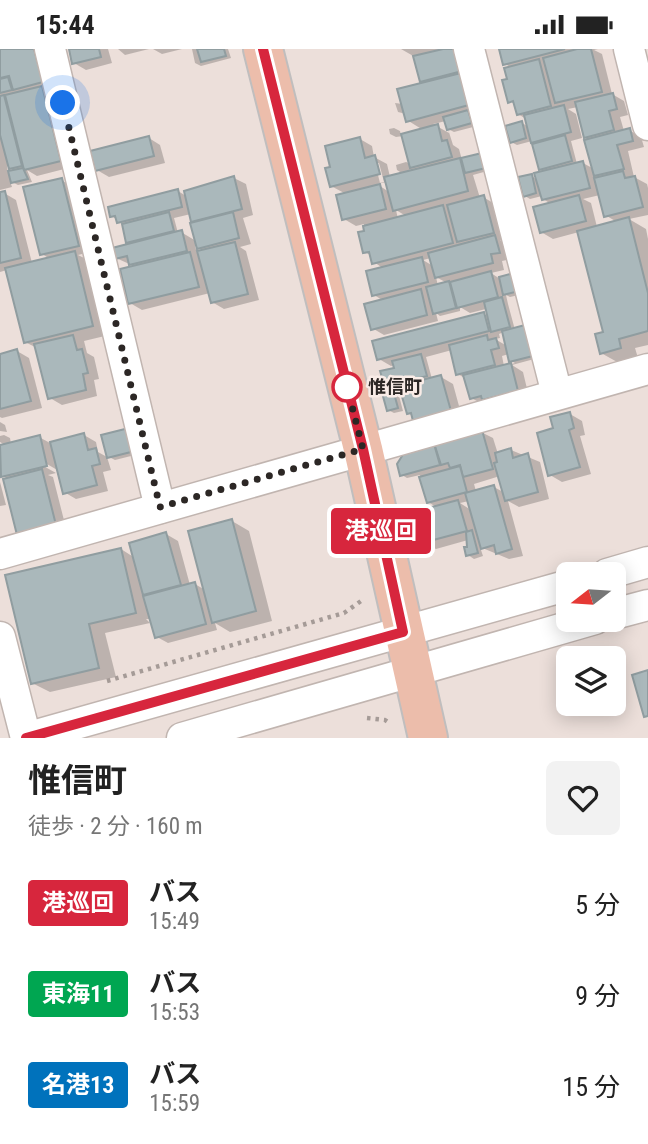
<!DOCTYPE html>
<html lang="ja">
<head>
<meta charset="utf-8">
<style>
  :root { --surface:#fff; --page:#f2f2f2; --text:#222; --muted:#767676 }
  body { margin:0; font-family:"Roboto Condensed","Noto Sans JP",sans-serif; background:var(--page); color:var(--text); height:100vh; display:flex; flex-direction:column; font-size:26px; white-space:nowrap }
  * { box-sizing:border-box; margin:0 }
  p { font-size:23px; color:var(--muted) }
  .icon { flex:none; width:38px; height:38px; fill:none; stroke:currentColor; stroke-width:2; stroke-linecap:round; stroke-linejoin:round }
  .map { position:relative; height:689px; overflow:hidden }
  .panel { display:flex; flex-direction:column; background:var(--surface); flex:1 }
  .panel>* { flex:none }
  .badge { padding:0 14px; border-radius:5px; font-size:24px; line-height:46px }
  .needle { width:46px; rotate:253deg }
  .buttons { position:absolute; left:556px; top:513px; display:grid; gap:14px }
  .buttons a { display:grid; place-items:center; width:70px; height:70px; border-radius:10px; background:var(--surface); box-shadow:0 4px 18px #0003; font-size:35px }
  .you { position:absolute; width:35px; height:35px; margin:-18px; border:5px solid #fff; border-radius:50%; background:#1a73e8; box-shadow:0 0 0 10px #1a73e833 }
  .map>.badge { position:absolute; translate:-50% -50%; box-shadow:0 0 0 4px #fff }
  .round { display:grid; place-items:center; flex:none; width:74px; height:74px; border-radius:10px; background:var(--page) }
  .headline { display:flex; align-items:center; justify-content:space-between; height:119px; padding:0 28px }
  h1 { font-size:33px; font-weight:700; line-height:52px }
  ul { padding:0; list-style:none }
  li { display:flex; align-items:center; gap:21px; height:91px; padding:0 28px }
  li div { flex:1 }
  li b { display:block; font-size:26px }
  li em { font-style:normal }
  li .badge { min-width:77px; font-weight:700; text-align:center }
  .status { display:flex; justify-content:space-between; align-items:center; height:49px; padding:0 35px; background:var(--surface); direction:ltr }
  .status svg { height:19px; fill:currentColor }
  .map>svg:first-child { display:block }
  .shadow { fill:#0003; fill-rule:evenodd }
  .building { fill:#aab8bb; stroke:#909da0; stroke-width:2 }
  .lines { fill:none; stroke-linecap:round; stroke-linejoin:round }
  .minor-casing { stroke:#c1b5b0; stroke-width:33 }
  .major-casing { stroke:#c0bebe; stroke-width:42 }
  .path { stroke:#a59b97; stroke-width:4.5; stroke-dasharray:3.5 5; stroke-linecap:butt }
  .minor { stroke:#fff; stroke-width:30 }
  .major { stroke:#ecbdab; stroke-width:38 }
  .line-casing { stroke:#fff; stroke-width:16 }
  .line { stroke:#d7263d; stroke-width:10 }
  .walk { stroke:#2c2725; stroke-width:7; stroke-dasharray:0 12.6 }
  .stop-dot { fill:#fff; stroke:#d7263d; stroke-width:3.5 }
  .labels { text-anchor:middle; stroke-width:5; stroke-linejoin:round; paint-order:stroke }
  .stop-label { font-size:18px; font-weight:bold; fill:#2c2725; stroke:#f9ece7; text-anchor:start }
</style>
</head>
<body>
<div class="status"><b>15:44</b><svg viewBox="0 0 49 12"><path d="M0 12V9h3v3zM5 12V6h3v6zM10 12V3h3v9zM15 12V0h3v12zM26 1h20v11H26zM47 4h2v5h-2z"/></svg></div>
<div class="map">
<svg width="648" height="689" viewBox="0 0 648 689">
  <rect width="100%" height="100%" fill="#ecdfda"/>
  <g class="shadow">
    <path d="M0 0H44L72 118 37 127 27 121 32 133 18 136 10 132 12 138 0 141ZM7 117 15 122 8 124Z"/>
    <path d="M70 0H108L112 14 86 21 74 14Z"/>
    <path d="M118 0H149L125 6Z"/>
    <path d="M153 0H182L162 5Z"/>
    <path d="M192 0H228L231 9 201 17 195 14Z"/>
    <path d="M401 0H463L477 77 454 83 448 80 453 96 459 100 462 111 491 121 473 126 480 149 483 148 495 155 505 190 500 191 507 195 511 210 502 212 504 221 491 224 523 245 510 248 506 246 508 255 515 281 538 309 512 316 523 323 529 348 483 355 471 349 466 330 458 325 452 301 426 308 432 330 441 328 453 335 462 368 413 367 408 364 401 337 397 339 403 362 394 364 388 361 387 340 383 323 396 320 395 316 391 317 379 310 484 265 489 268 486 260 470 264 460 258V262L440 267 436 264 438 272 384 286 372 279 384 252 374 246 384 220 374 213 372 207 365 203 364 175 356 177 344 170 346 145 331 137 332 119 360 90 372 97 374 108 387 115 390 128 403 125 397 121 396 116 406 113 411 115 403 87 396 88 390 85 389 80 394 79 400 82 401 86 423 81 407 71 406 65 398 63 395 54 403 55 422 35 415 8ZM446 72 449 84 433 75ZM375 114H379L384 133 380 134ZM387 133 389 143 377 135ZM396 161 406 167 398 170ZM431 209 433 217 423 211ZM436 228 447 234 438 237ZM504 283 507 297 495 290 500 289 499 285ZM509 305 511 312 515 314 504 317 502 307Z"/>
    <path d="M501 0H598L594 1 602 5 612 45 624 52 628 66 620 68 624 82 629 81 641 88 644 98 628 102 634 128 647 135 648 139V166L629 170 646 180 648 190V296L635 299 638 309 619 314 601 304 605 284 579 183 553 190 541 183 551 155 543 150 542 147 530 150 525 147 531 127 538 131 546 123 540 120 537 95 532 92 517 96 511 93 522 74 529 78 526 70 518 65 516 56 510 52 509 31 512 19 505 15ZM578 58 594 120 583 114 577 115 571 92 582 89 576 65 568 60ZM600 146 605 166 617 173 597 178 591 154 583 150Z"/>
    <path d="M149 89 160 96 165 114 109 128 97 121Z"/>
    <path d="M234 129 246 135 253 166 243 169 251 195 240 198 246 202 259 251 224 260 212 253 210 244 142 261 130 254 136 218 116 209 132 195 128 193 124 176 112 167 178 142 186 147ZM191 165 196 192 181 183 178 184 174 169ZM195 197 204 202 197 204Z"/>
    <path d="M61 131 73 138 90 203 78 206 92 213 109 286 84 292 87 304 94 308 99 330 94 331 97 347 62 356 50 349 37 299 25 293 7 221 0 223V145L4 144 16 151 32 214 50 210 42 205Z"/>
    <path d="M17 302 29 309 42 359 2 369 0 368V307Z"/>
    <path d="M570 365 582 372 585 386 580 387 591 425 562 433 550 426 555 380Z"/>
    <path d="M0 373 5 376 7 383 0 382Z"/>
    <path d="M129 381 139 405 115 411 109 408Z"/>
    <path d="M481 383 493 389 498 405 511 401 540 413 549 450 519 458 508 452 523 507 509 510 480 498 483 507 474 510 468 506V491L436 500 424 493 438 459 428 453 420 426 407 429 402 426 434 397 438 399ZM500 427 505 444 494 438 476 442 474 435ZM469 452 471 461 460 454Z"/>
    <path d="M4 386 10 389 11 395 39 388 50 394 84 386 96 393 98 403 107 408 111 421 103 423 108 442 76 450 64 443 59 422 40 411 38 414 56 424 48 426 53 428 67 483 30 492 8 430 3 427 0 417V398L5 396 0 393V387Z"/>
    <path d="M0 433 6 456 0 457Z"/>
    <path d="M232 472 249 482 272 572 230 583 215 574 217 581 168 594 157 588 152 570H146L150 574 105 584 116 628 50 643 32 634 121 500 135 509 166 485 178 492 190 536 195 535 205 541Z"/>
  </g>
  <g class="building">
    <path d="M0 0H34L43 33 13 41 9 27 0 29Z"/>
    <path d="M69 0H99L101 8 72 15Z"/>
    <path d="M197 0H224L226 7 201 13Z"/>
    <path d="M443 0H460L466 21 420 33 413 7Z"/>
    <path d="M499 0H565L503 16Z"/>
    <path d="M577 0H591L602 43 555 54 543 9Z"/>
    <path d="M539 10 551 57 517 66 513 52 508 54 502 31 507 30 504 19Z"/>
    <path d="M461 24 469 56 406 73 397 40Z"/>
    <path d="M8 28 12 41 0 44V30Z"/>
    <path d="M42 37 61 112 24 121 5 46Z"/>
    <path d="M613 44 617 60 609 62 614 81 584 89 575 53Z"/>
    <path d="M4 46 22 117 9 120 0 86V47Z"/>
    <path d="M564 56 571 83 531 94 524 66Z"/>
    <path d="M468 61 472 74 447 81 443 68Z"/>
    <path d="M522 72 526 89 510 94 505 77Z"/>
    <path d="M438 75 442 92 447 91 452 108 410 119 401 85Z"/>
    <path d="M630 79 633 92 617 96 624 120 594 127 584 91Z"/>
    <path d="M565 86 572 112 539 121 532 95Z"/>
    <path d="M149 87 154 107 95 122 90 102Z"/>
    <path d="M360 88 365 109 375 106 380 125 330 138 325 119 330 118 325 97Z"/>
    <path d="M482 104 486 119 465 124 461 109Z"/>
    <path d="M460 109 468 142 393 162 384 128Z"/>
    <path d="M583 112 590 139 542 151 534 124Z"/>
    <path d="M23 119 28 130 11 134 8 122Z"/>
    <path d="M623 122 625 129 635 127 643 158 604 168 594 129Z"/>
    <path d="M532 125 536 144 523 148 518 128Z"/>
    <path d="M234 127 242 160 191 173 184 142Z"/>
    <path d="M62 129 79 197 40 206 23 138Z"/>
    <path d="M380 135 386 160 342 171 336 146Z"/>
    <path d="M178 140 182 158 117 174 115 167 110 168 108 158Z"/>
    <path d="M5 142 21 209 0 214V143Z"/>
    <path d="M484 146 494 184 457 193 447 156Z"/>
    <path d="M579 146 586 172 540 184 533 158Z"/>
    <path d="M443 156 453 194 372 215 369 203 363 204 358 183 364 182 363 177Z"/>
    <path d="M169 163 174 182 126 194 122 175Z"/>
    <path d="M233 163 239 189 197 200 190 174Z"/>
    <path d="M629 168 648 244V282L619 290 621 299 600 305 595 285 603 283 577 182Z"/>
    <path d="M182 181 187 202 129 216 127 207 115 210 112 199Z"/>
    <path d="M495 186 500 204 491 205 493 214 435 229 428 204Z"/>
    <path d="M235 193 248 245 211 254 197 202Z"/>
    <path d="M75 202 93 277 24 294 5 219Z"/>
    <path d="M190 203 199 238 128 255 120 220Z"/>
    <path d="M422 208 428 233 372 247 366 222Z"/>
    <path d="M491 222 498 248 457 259 450 233Z"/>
    <path d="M514 224 519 242 503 246 499 228Z"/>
    <path d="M449 232 456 259 433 265 426 238Z"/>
    <path d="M421 240 427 266 371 281 364 255Z"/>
    <path d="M502 248 510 278 491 283 484 253Z"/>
    <path d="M484 263 489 282 377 311 372 292Z"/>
    <path d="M525 276 533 307 509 313 502 282Z"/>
    <path d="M73 286 77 301 82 300 88 324 83 325 86 341 48 350 34 295Z"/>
    <path d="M487 286 488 291 496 289 499 299 491 301 495 316 456 326 449 296Z"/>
    <path d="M17 300 31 352 0 360V305Z"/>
    <path d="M421 305 427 327 385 338 380 322 394 319 392 312Z"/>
    <path d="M511 314 518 342 482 351 481 347 470 350 463 326Z"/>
    <path d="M441 326 451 362 413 372 411 364 407 365 399 337Z"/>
    <path d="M392 337 398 359 387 362 381 340Z"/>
    <path d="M570 363 574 379 569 381 580 418 548 427 537 384 553 379 550 368Z"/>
    <path d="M129 379 135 402 107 409 101 386Z"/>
    <path d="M482 381 493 420 463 428 460 416 450 419 448 414 441 416 434 394Z"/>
    <path d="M84 384 88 401 96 399 100 415 92 417 97 436 63 445 50 393Z"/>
    <path d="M40 386 47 417 1 428 0 396Z"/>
    <path d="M434 395 440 416 400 427 397 415 404 404Z"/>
    <path d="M511 399 513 409 528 404 538 443 505 452 494 414 497 413 495 404Z"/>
    <path d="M460 417 467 443 427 454 419 428Z"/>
    <path d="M42 420 56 476 17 486 3 430Z"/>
    <path d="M494 436 512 500 496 505 494 496 481 500 465 444Z"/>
    <path d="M458 451 467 482 422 494 413 463Z"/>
    <path d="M232 470 256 562 212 574 188 482Z"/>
    <path d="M472 481 478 504 466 507 464 498H467L466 483Z"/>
    <path d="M166 483 181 536 143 546 129 494Z"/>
    <path d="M121 499 136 564 89 575 99 619 31 635 5 526Z"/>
    <path d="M195 533 206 575 155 589 143 547Z"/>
    <path d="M648 621V667L644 668 632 626Z"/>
  </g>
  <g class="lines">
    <g class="minor-casing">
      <g id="minor">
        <path d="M50 0 160 459"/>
        <path d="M469 0 557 345"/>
        <path d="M629 0 648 76"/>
        <path d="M0 505 648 320"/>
        <path d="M607 525 648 513"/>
        <path d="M614 565 648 556"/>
        <path d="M0 588 26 689"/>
        <path d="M26 689 569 536"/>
        <path d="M182 689 595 570"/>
      </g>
    </g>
    <g class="major-casing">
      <path id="major" d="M263 0 363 400 428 689"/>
    </g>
    <g class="path">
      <path d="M107 632 344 564 361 552"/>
      <path d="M367 669 385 671 391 675"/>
    </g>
    <use href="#minor" class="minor"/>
    <use href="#major" class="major"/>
  </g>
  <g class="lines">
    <g class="line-casing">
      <path id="line" d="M26 689 403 583 363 400 263 0"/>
    </g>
    <use href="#line" class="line"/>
    <path class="walk" d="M63 54 160 458 363 400 347 338"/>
  </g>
  <circle class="stop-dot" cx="347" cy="338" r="14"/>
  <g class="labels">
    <g class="stop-label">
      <text x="368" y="344">惟信町</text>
    </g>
  </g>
</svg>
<div class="buttons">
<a><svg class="needle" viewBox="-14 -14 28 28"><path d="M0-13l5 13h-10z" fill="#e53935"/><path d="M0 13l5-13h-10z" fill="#767676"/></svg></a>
<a><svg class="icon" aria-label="layers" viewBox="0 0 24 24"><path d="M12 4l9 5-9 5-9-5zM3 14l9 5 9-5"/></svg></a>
</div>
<div class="you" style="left:63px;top:54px"></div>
<b class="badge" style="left:381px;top:482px;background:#d7263d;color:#fff">港巡回</b>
</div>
<section class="panel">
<div class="headline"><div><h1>惟信町</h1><p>徒歩 · 2 分 · 160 m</p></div><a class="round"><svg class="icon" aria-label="heart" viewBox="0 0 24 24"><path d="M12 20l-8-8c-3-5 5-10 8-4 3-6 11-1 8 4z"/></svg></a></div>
<ul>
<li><span class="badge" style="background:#d7263d;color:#fff">港巡回</span><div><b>バス</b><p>15:49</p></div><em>5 分</em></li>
<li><span class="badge" style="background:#00a651;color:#fff">東海11</span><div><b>バス</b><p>15:53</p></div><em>9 分</em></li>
<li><span class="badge" style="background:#0072bc;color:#fff">名港13</span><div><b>バス</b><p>15:59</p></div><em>15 分</em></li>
</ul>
</section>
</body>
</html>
